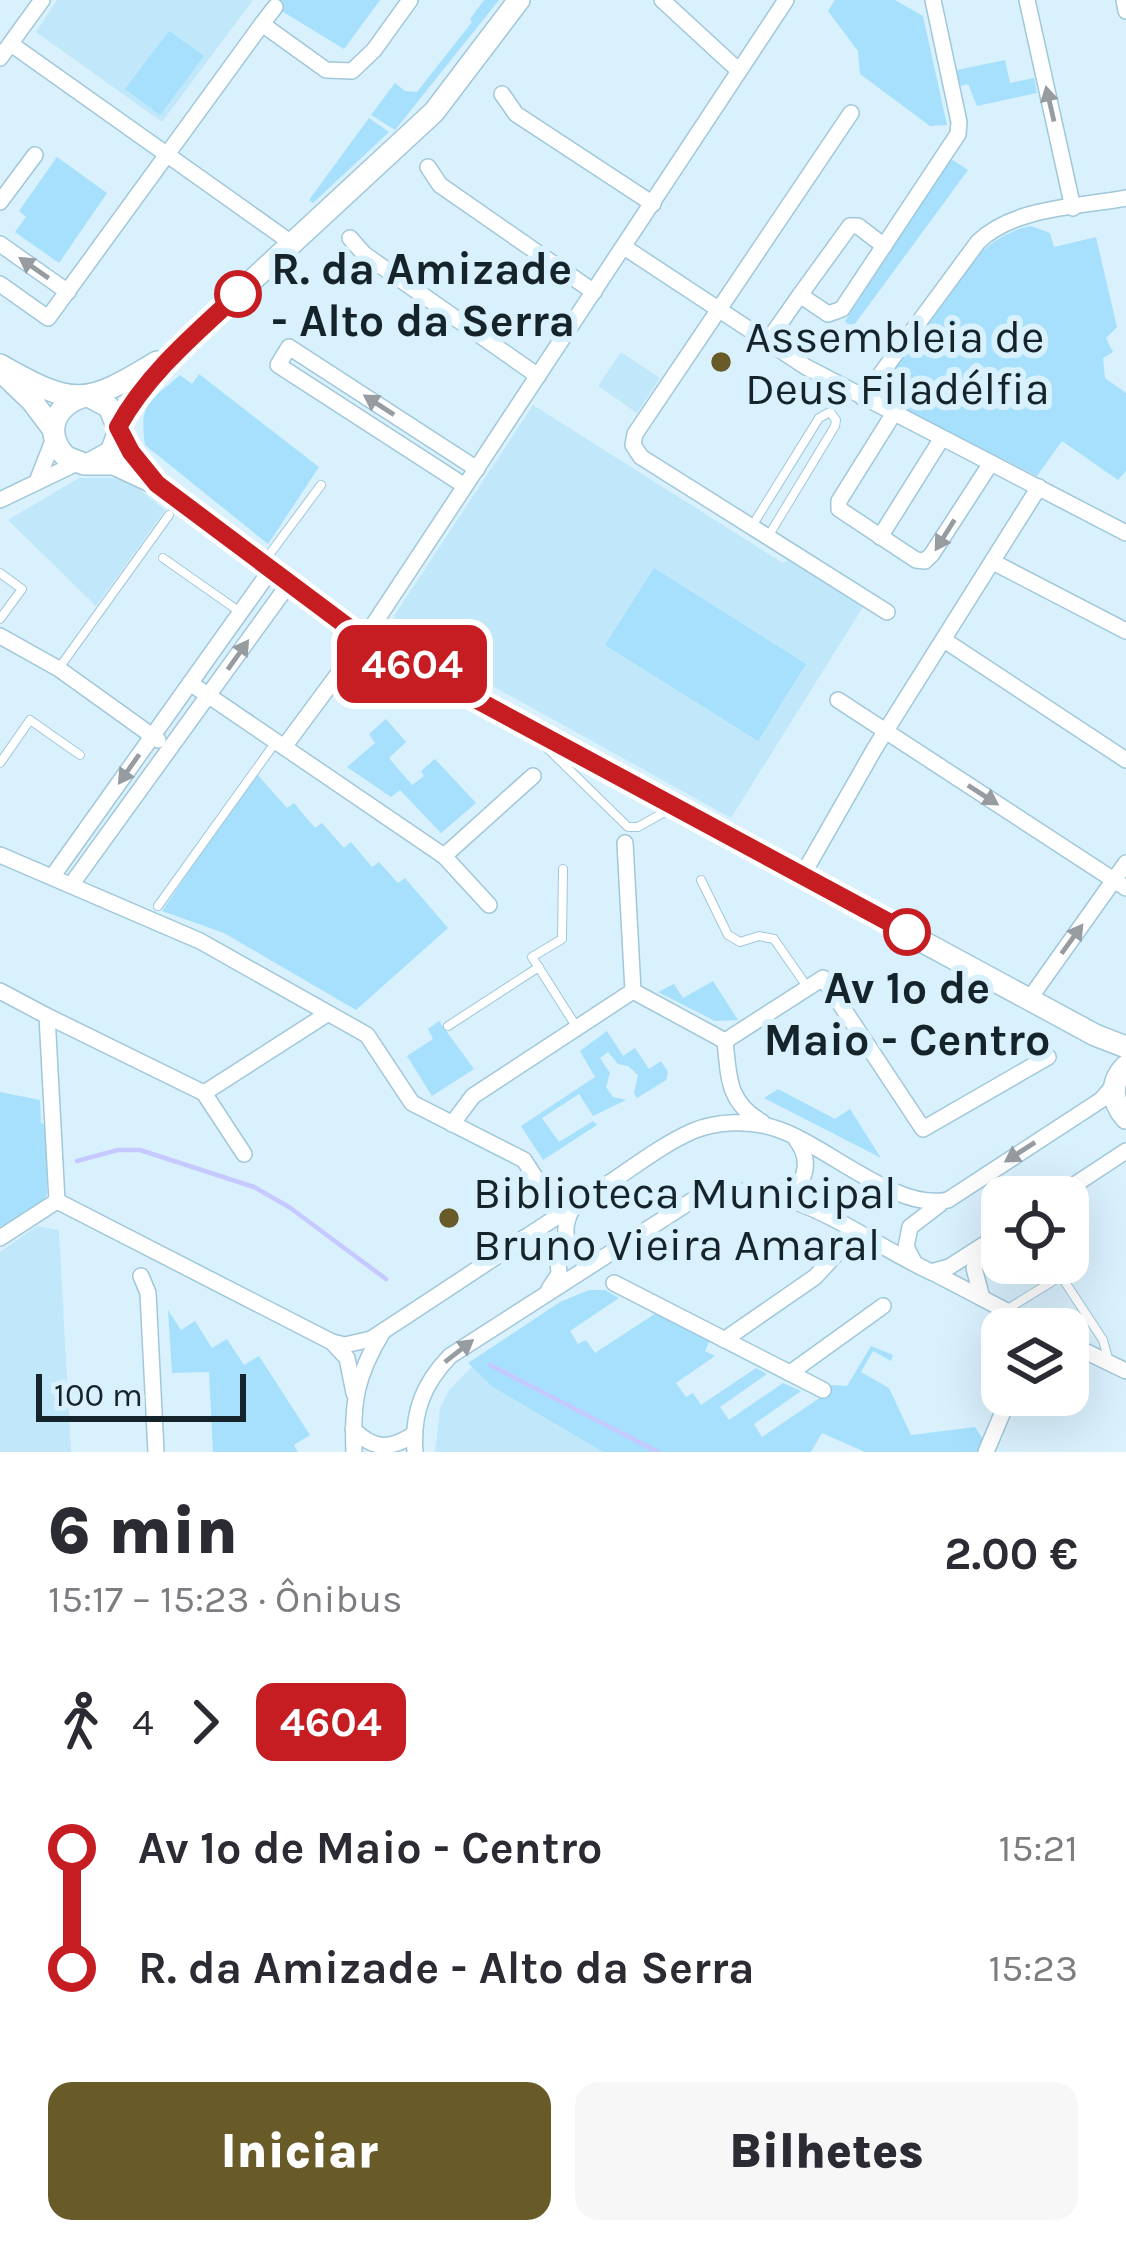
<!DOCTYPE html>
<html lang="pt">
<head>
<meta charset="utf-8">
<style>
  :root { --surface:#fff; --page:#f7f7f7; --text:#2b2b33; --muted:#7c7c81; --accent:#695b28 }
  body { margin:0; font-family:Karla,sans-serif; background:var(--page); color:var(--text); height:100vh; display:flex; flex-direction:column; font-size:45px; white-space:nowrap }
  * { box-sizing:border-box; margin:0 }
  p { font-size:39px; color:var(--muted) }
  .icon { flex:none; width:66px; height:66px; fill:none; stroke:currentColor; stroke-width:2; stroke-linecap:round; stroke-linejoin:round }
  .map { position:relative; height:1452px; overflow:hidden }
  .side { display:flex; flex-direction:column; background:var(--surface); flex:1 }
  .side>* { flex:none }
  .badge { padding:0 24px; border-radius:18px; font-size:42px; line-height:78px }
  .buttons { position:absolute; left:981px; top:1176px; display:grid; gap:24px }
  .buttons a { display:grid; place-items:center; width:108px; height:108px; border-radius:24px; background:var(--surface); box-shadow:0 12px 48px #0002; font-size:60px }
  .scale { position:absolute; left:36px; bottom:30px; width:210px; box-sizing:border-box; padding-left:12px; border:6px solid #15242b; border-top:0; font-size:33px; line-height:42px; white-space:nowrap; color:#15242b; -webkit-text-stroke:9px #d9f1fd; paint-order:stroke }
  .map>.badge { position:absolute; translate:-50% -50%; box-shadow:0 0 0 6px #fff }
  .legs { display:flex; align-items:center; gap:18px; height:132px; padding:0 48px; font-size:39px }
  .legs p { margin-inline-start:auto }
  .overview { display:flex; align-items:center; justify-content:space-between; height:204px; padding:0 48px }
  h1 { font-size:66px; font-weight:800; line-height:90px }
  .action { display:flex; gap:24px; margin-top:auto; padding:24px 48px }
  .action a { flex:1; height:138px; border-radius:24px; background:var(--accent); color:#fff; font-size:48px; font-weight:800; line-height:138px; text-align:center }
  .action a+a { background:var(--page); color:var(--text) }
  ul { padding:0 48px; list-style:none }
  li { display:flex; align-items:center; gap:42px; height:120px; font-size:45px }
  li i { display:grid; place-items:center; width:18px; height:100%; margin:0 15px; background:currentColor }
  li i::after { content:''; width:30px; height:30px; margin:-15px; border:9px solid; border-radius:50%; background:var(--surface) }
  li p { margin-inline-start:auto }
  li:first-child i { background:linear-gradient(#0000 50%,currentColor 0) }
  li:last-child i { background:linear-gradient(currentColor 50%,#0000 0) }
  .map>svg:first-child { display:block }
  .built { fill:#c1e8fa }
  .green { fill:#a6e0fc }
  .lines { fill:none; stroke-linecap:round; stroke-linejoin:round }
  .stream { stroke:#c6c9ff; stroke-width:4.5 }
  .lane-casing { stroke:#a0c7da; stroke-width:10 }
  .street-casing { stroke:#a0c7da; stroke-width:18 }
  .secondary-casing { stroke:#a0c7da; stroke-width:24 }
  .lane { stroke:#fff; stroke-width:8 }
  .street { stroke:#fff; stroke-width:15 }
  .secondary { stroke:#fff; stroke-width:21 }
  .oneway { fill:#969ca0 }
  .line-1-casing { stroke:#fff; stroke-width:27 }
  .line-1 { stroke:#c61d23; stroke-width:18 }
  .stop-1-dot { fill:#fff; stroke:#c61d23; stroke-width:6 }
  .poi-dot { fill:#695b28; stroke:#d9f1fd; stroke-width:4.5 }
  .labels { text-anchor:middle; stroke-width:12; stroke-linejoin:round; paint-order:stroke }
  .stop-label { font-size:45px; font-weight:bold; fill:#15242b; stroke:#d9f1fd; text-anchor:start }
  .poi-label { font-size:45px; fill:#15242b; stroke:#d9f1fd; text-anchor:start }
</style>
</head>
<body>
<div class="map">
<svg width="1126" height="1452" viewBox="0 0 1126 1452">
  <rect width="100%" height="100%" fill="#d9f1fd"/>
  <g class="built">
    <path d="M57 0H253L162 122 36 32Z"/>
    <path d="M621 352 660 378 637 413 598 386Z"/>
    <path d="M533 405 783 563 788 560 863 607 731 818 395 632 394 616Z"/>
    <path d="M79 478H125L165 510 96 606 8 520Z"/>
    <path d="M37 1226 59 1230 71 1452H0V1252Z"/>
    <path d="M472 1367 494 1387 603 1452H435L440 1408 449 1390Z"/>
  </g>
  <g class="green">
    <path d="M276 0H380L344 49 275 7Z"/>
    <path d="M484 0H499L395 130 371 115 395 83 405 91 417 92 472 22 470 19Z"/>
    <path d="M835 0H895L923 16 947 125 930 126 860 74 858 51 828 11Z"/>
    <path d="M169 31 204 56 160 115 125 89Z"/>
    <path d="M1005 60 1010 83 1034 78 1037 93 977 106 968 84 960 86 957 70Z"/>
    <path d="M369 118 389 132 313 203 309 200Z"/>
    <path d="M57 157 107 193 59 263 15 232 26 217 19 211Z"/>
    <path d="M951 159 968 170 852 328 845 321Z"/>
    <path d="M1031 226 1050 233 1054 247 1096 237 1117 327 1106 338 1113 352 1103 358 1105 378 1126 393V471L1118 480 1062 441 1037 476 888 401 885 380C920 330 967 237 1031 226Z"/>
    <path d="M199 374 319 467 268 544 145 445C139 401 149 403 180 375L192 384Z"/>
    <path d="M654 568 806 664 758 741 605 645Z"/>
    <path d="M386 719 406 742 389 758 412 785 424 776 421 771 435 759 476 803 441 833 400 790 391 797 347 767 375 743 369 734Z"/>
    <path d="M256 773 287 808 294 803 315 828 322 823 344 848 351 842 372 867 379 862 398 883 405 878 448 928 356 1010 224 933 162 911Z"/>
    <path d="M713 981 738 1020 715 1021 658 992 674 984 683 998Z"/>
    <path d="M439 1021 474 1069 432 1096 407 1056 433 1039 428 1029Z"/>
    <path d="M607 1031 623 1056 635 1048 649 1069 661 1061 668 1072 666 1080 637 1098 634 1093 638 1075 628 1066 618 1064 608 1052 600 1058 610 1073 606 1087 613 1097 626 1100 593 1116 579 1094 542 1118 559 1142 593 1121 597 1125 543 1160 521 1126 595 1077 580 1051Z"/>
    <path d="M778 1089 835 1119 850 1109 881 1158 764 1098Z"/>
    <path d="M0 1092 40 1100 41 1123 46 1125 47 1195 41 1203 0 1227Z"/>
    <path d="M589 1290H605L619 1298 570 1331 578 1344 586 1340 595 1353 656 1313 710 1340 705 1351 715 1356 676 1383 686 1397 693 1393 701 1405 756 1368 767 1374 720 1407 729 1420 783 1383 801 1391 754 1424 762 1437 818 1399 831 1385 847 1386 871 1346 893 1355 891 1361 873 1351 861 1372 889 1388 911 1435 975 1427 984 1441 979 1452H865L822 1433 811 1452H603L493 1387 468 1363 560 1302Z"/>
    <path d="M168 1310 181 1330 195 1321 212 1348 227 1339 244 1365 259 1356 310 1435 294 1445 298 1452H213L209 1372 172 1373Z"/>
  </g>
  <g class="lines">
    <g class="stream">
      <path d="M77 1161 118 1150H140L254 1187 289 1207 386 1279"/>
      <path d="M490 1365 658 1452"/>
    </g>
    <g class="lane-casing">
      <g id="lane">
        <path d="M752 526 819 418 830 412 836 420 835 426 769 535"/>
        <path d="M163 558 240 612"/>
        <path d="M266 559 321 485"/>
        <path d="M0 573 22 589 0 619"/>
        <path d="M59 668 169 515"/>
        <path d="M544 745 628 827H638L670 809"/>
        <path d="M0 763 30 720 80 755"/>
        <path d="M563 869 562 939 532 957 576 1026"/>
        <path d="M701 880 728 935 740 942 759 936 774 939 808 988"/>
        <path d="M158 906 275 743"/>
        <path d="M448 1026 539 967"/>
        <path d="M1006 1310 1061 1276 1103 1340 1109 1362"/>
      </g>
    </g>
    <g class="street-casing">
      <g id="street">
        <path d="M662 0 738 70"/>
        <path d="M1027 0 1073 208"/>
        <path d="M1124 0 1126 11"/>
        <path d="M262 24 275 7"/>
        <path d="M11 44 293 244"/>
        <path d="M0 58 42 0"/>
        <path d="M502 94 516 114 653 204"/>
        <path d="M851 113 635 434 633 445 641 457 887 612"/>
        <path d="M428 167 440 185 594 292"/>
        <path d="M0 202 35 155"/>
        <path d="M350 238 364 254 538 376"/>
        <path d="M0 244 68 292"/>
        <path d="M624 247 806 367 1126 533"/>
        <path d="M0 284 48 318 262 24 326 70 352 71 374 50 410 0"/>
        <path d="M800 295 850 226H858L884 246"/>
        <path d="M767 342 800 295 828 314 842 309 958 134 959 122 933 0"/>
        <path d="M863 398 978 242C1014 207 1078 207 1126 198"/>
        <path d="M894 413 839 501V509L916 560 925 561 932 554 991 463"/>
        <path d="M38 479 54 438"/>
        <path d="M465 486 278 365 289 347 477 469"/>
        <path d="M0 500 77 463"/>
        <path d="M880 537 942 438"/>
        <path d="M993 562 1126 631"/>
        <path d="M0 636 59 669 158 740"/>
        <path d="M944 640 1126 760"/>
        <path d="M190 683 444 856 489 905"/>
        <path d="M838 700 1126 888"/>
        <path d="M284 747 364 639 786 0"/>
        <path d="M0 855 200 941 367 1035 412 1103 524 1160 535 1177"/>
        <path d="M444 856 533 776"/>
        <path d="M802 876 875 748 1039 487"/>
        <path d="M52 877 270 571"/>
        <path d="M71 885 288 585"/>
        <path d="M0 991 47 1016"/>
        <path d="M633 991 725 1041C729 1077 727 1102 762 1122"/>
        <path d="M1030 998 1126 863"/>
        <path d="M725 1041 823 978 923 1129 1048 1057"/>
        <path d="M204 1093 244 1154"/>
        <path d="M452 1124 473 1096 633 991 625 843"/>
        <path d="M777 1193C806 1192 813 1161 797 1141"/>
        <path d="M1056 1197 1126 1151"/>
        <path d="M57 1201 47 1016 204 1093 327 1014"/>
        <path d="M57 1201 332 1342 347 1358 354 1393"/>
        <path d="M572 1209C558 1236 569 1256 600 1258"/>
        <path d="M0 1238 57 1201"/>
        <path d="M524 1238C547 1239 559 1252 559 1274L549 1289"/>
        <path d="M914 1262 906 1247 910 1227 940 1204"/>
        <path d="M932 1272 1041 1329"/>
        <path d="M141 1276 148 1293 156 1452"/>
        <path d="M614 1283 823 1390"/>
        <path d="M982 1298 974 1268 985 1245"/>
        <path d="M724 1340 815 1277 841 1249 873 1243"/>
        <path d="M332 1342 345 1345 371 1339C448 1289 523 1238 600 1189 630 1170 661 1145 693 1131 717 1121 749 1120 774 1128 825 1143 895 1212 948 1200L1101 1100 1115 1084"/>
        <path d="M1068 1343 1126 1371"/>
        <path d="M790 1373 883 1306"/>
        <path d="M353 1429C373 1450 391 1450 414 1434"/>
        <path d="M354 1452C352 1402 356 1376 382 1333"/>
        <path d="M415 1452C412 1413 423 1384 450 1356L696 1198C784 1170 854 1236 931 1272L949 1267 1002 1233"/>
        <path d="M986 1452 1010 1395"/>
      </g>
    </g>
    <g class="secondary-casing">
      <g id="secondary">
        <path d="M0 365C75 408 86 405 157 362"/>
        <path d="M9 379 32 401 53 429"/>
        <path d="M82 397C53 407 44 434 66 457L84 464H114L157 484 364 639 1095 1035 1126 1047"/>
        <path d="M90 397 109 407 119 431 111 452 91 463"/>
        <path d="M119 427 142 391 178 349 434 112 519 0"/>
        <path d="M1126 1066C1110 1082 1111 1101 1126 1118"/>
      </g>
    </g>
    <use href="#lane" class="lane"/>
    <use href="#street" class="street"/>
    <use href="#secondary" class="secondary"/>
  </g>
  <defs><path id="oneway-solid" d="M-6-.8H1V-3.2L6.5 0L1 3.2V.8H-6Z" transform="scale(3)"/></defs>
  <g class="oneway">
    <use href="#oneway-solid" transform="translate(1050 104) rotate(-103)"/>
    <use href="#oneway-solid" transform="translate(34 268) rotate(-145)"/>
    <use href="#oneway-solid" transform="translate(379 405) rotate(-147)"/>
    <use href="#oneway-solid" transform="translate(945 535) rotate(122)"/>
    <use href="#oneway-solid" transform="translate(238 655) rotate(-55)"/>
    <use href="#oneway-solid" transform="translate(129 769) rotate(125)"/>
    <use href="#oneway-solid" transform="translate(983 795) rotate(33)"/>
    <use href="#oneway-solid" transform="translate(1072 939) rotate(-54)"/>
    <use href="#oneway-solid" transform="translate(1020 1152) rotate(147)"/>
    <use href="#oneway-solid" transform="translate(459 1351) rotate(-38)"/>
  </g>
  <g class="lines">
    <g class="line-1-casing">
      <path id="line-1" d="M238 294C195 334 147 374 118 427L131 452 157 484 364 639 907 932"/>
    </g>
    <use href="#line-1" class="line-1"/>
  </g>
  <g class="stop-1-dot">
    <circle cx="238" cy="294" r="21"/>
    <circle cx="907" cy="932" r="21"/>
  </g>
  <g class="poi-dot">
    <circle cx="721" cy="362" r="12"/>
    <circle cx="449" cy="1218" r="12"/>
  </g>
  <g class="labels">
    <g class="stop-label">
      <text x="271" y="284">R. da Amizade<tspan x="271" dy="52">- Alto da Serra</tspan></text>
      <text x="907" y="1003" text-anchor="middle">Av 1º de<tspan x="907" dy="52">Maio - Centro</tspan></text>
    </g>
    <g class="poi-label">
      <text x="745" y="352">Assembleia de<tspan x="745" dy="52">Deus Filadélfia</tspan></text>
      <text x="473" y="1208">Biblioteca Municipal<tspan x="473" dy="52">Bruno Vieira Amaral</tspan></text>
    </g>
  </g>
</svg>
<div class="buttons">
<a><svg class="icon" aria-label="locate" viewBox="0 0 24 24"><circle cx="12" cy="12" r="6"/><path d="M12 2v4M12 18v4M2 12h4M18 12h4"/></svg></a>
<a><svg class="icon" aria-label="layers" viewBox="0 0 24 24"><path d="M12 4l9 5-9 5-9-5zM3 14l9 5 9-5"/></svg></a>
</div>
<div class="scale">100 m</div>
<b class="badge" style="left:412px;top:664px;background:#c61d23;color:#fff">4604</b>
</div>
<section class="side">
<div class="overview"><div><h1>6 min</h1><p>15:17 – 15:23 · Ônibus</p></div><b>2.00 €</b></div>
<div class="legs"><svg class="icon" aria-label="walk" viewBox="0 0 24 24"><circle cx="13" cy="4" r="2"/><path d="M13 8l-2 6 4 7M11 14l-3 7M7 12l3-4h3l4 4"/></svg>4<svg class="icon" aria-label="forward" viewBox="0 0 24 24"><path d="M9 5l7 7-7 7"/></svg><b class="badge" style="background:#c61d23;color:#fff">4604</b></div>
<ul>
<li><i style="color:#c61d23"></i><b>Av 1º de Maio - Centro</b><p>15:21</p></li>
<li><i style="color:#c61d23"></i><b>R. da Amizade - Alto da Serra</b><p>15:23</p></li>
</ul>
<div class="action"><a>Iniciar</a><a>Bilhetes</a></div>
</section>
</body>
</html>
